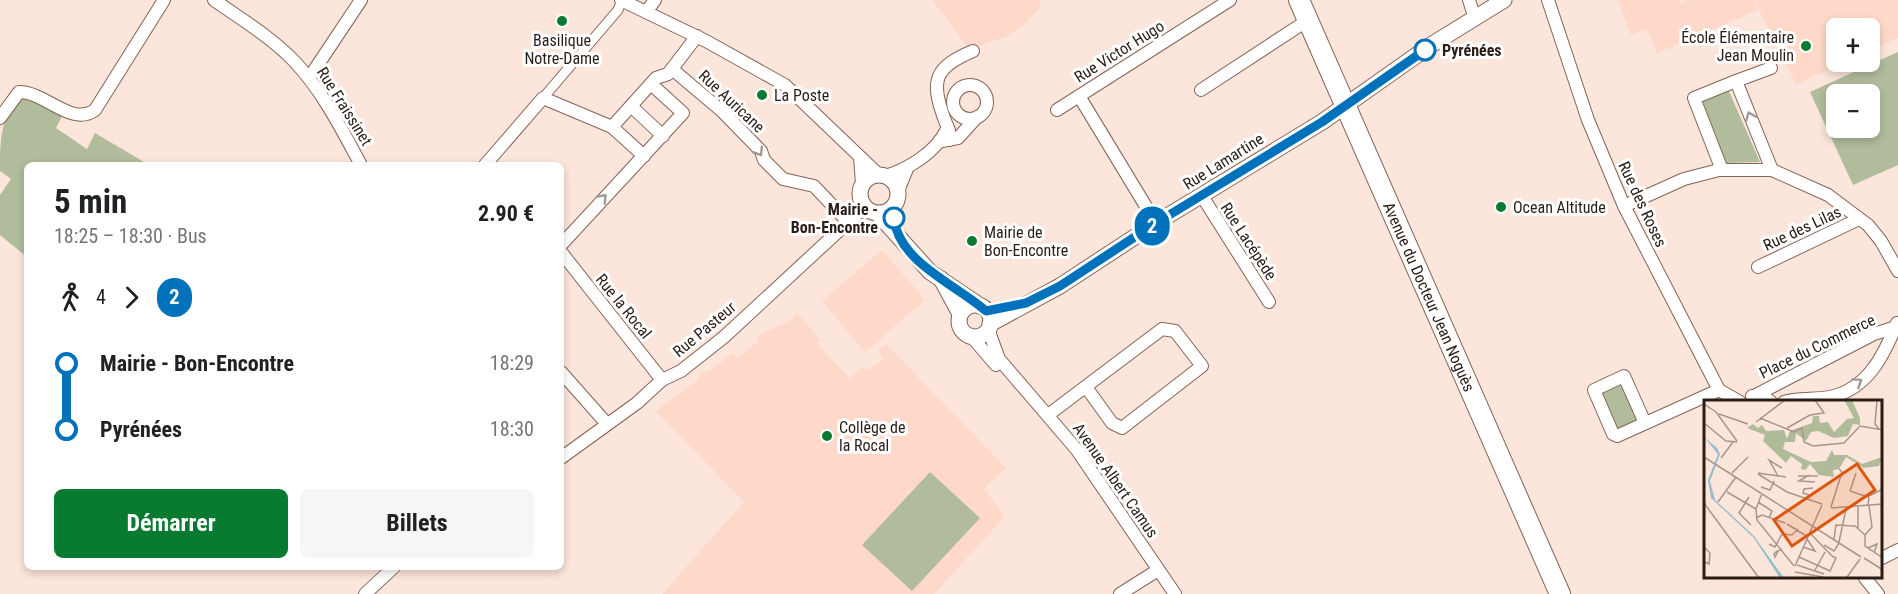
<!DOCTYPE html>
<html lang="fr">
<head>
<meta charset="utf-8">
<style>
  :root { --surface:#fff; --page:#f6f6f6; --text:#202124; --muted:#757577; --accent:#097b30 }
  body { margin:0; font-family:"Roboto Condensed",sans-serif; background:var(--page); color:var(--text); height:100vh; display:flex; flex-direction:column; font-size:22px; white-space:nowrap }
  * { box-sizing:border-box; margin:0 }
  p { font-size:20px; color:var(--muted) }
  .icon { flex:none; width:33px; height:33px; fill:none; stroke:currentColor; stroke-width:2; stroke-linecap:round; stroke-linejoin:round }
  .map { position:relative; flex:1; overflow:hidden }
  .drawer { position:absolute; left:24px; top:162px; width:540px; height:408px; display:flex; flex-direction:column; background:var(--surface); border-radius:9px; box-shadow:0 3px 9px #0003 }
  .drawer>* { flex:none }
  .badge { padding:0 12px; border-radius:20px; font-size:21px; line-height:39px }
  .tools { position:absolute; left:1826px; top:18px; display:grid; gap:12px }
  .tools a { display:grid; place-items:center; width:54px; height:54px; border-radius:9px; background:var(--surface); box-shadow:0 3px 9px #0003; font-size:30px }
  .map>.badge { position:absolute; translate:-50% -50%; box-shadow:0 0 0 3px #fff }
  .legs { display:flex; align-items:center; gap:9px; height:66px; padding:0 30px; font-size:20px }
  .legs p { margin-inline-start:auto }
  .head { display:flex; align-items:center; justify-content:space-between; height:102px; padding:0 30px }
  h1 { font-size:33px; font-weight:700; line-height:45px }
  .action { display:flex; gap:12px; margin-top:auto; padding:12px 30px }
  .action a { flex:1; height:69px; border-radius:9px; background:var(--accent); color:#fff; font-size:24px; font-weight:700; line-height:69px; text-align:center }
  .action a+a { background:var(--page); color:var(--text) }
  ul { padding:0 30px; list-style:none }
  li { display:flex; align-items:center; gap:21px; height:66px; font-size:22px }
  li i { display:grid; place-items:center; width:9px; height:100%; margin:0 8px; background:currentColor }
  li i::after { content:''; width:15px; height:15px; margin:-8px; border:4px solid; border-radius:50%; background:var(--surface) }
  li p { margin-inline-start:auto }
  li:first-child i { background:linear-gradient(#0000 50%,currentColor 0) }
  li:last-child i { background:linear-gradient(currentColor 50%,#0000 0) }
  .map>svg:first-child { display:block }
  .built { fill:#fed9c9 }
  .green { fill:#b1bc9c; fill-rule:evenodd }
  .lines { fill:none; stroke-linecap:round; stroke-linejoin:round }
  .pedestrian-casing { stroke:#846455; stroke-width:11 }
  .minor-casing { stroke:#846455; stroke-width:14 }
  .tertiary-casing { stroke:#846455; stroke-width:17 }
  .primary-casing { stroke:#846455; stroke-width:22 }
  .pedestrian { stroke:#fff; stroke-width:9 }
  .minor { stroke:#fff; stroke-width:12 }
  .tertiary { stroke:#fff; stroke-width:15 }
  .primary { stroke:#fff; stroke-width:20 }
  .oneway { stroke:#9f9996 }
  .line-1-casing { stroke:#fff; stroke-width:14 }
  .line-1 { stroke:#0072bc; stroke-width:9 }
  .poi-dot { fill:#097b30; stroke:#fff; stroke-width:2 }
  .stop-1-dot { fill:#fff; stroke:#0072bc; stroke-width:3 }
  .labels { text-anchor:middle; stroke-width:6; stroke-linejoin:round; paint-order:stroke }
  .poi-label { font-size:16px; fill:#2a1d16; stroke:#fff; text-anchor:start }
  .stop-label { font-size:16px; font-weight:bold; fill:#2a1d16; stroke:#fff; text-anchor:start }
  .street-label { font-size:16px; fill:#2a1d16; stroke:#fff }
  .inset-road { fill:none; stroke:#a8958c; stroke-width:1.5 }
  .view { fill:#de560c; fill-opacity:0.15; stroke:#de560c; stroke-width:3 }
  .inset-edge { fill:none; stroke:#2a1d16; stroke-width:3 }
</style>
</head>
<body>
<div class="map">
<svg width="1898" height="594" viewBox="0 0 1898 594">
  <rect width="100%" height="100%" fill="#fce5db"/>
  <g class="built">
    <path d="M932 0H1041L1039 9 1025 24 1006 37 969 49Z"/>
    <path d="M1618 0H1679L1681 4 1687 0H1753L1758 10 1657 53 1647 29 1631 35Z"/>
    <path d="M1754 0H1898V38L1869 51V28H1836V62H1845L1796 84Z"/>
    <path d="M882 250 925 300 865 352 822 301Z"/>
    <path d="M797 313 821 340 817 343 850 379 862 367 870 370 883 359 878 349 886 344 1006 468 984 489 1005 516 934 594H662L744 502 656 411 698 380 700 374 712 369 733 353 738 358 759 340 757 336 788 322Z"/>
  </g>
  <g class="green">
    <path d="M1898 52V165L1853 185 1810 92ZM1869 94V128H1836V94Z"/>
    <path d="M1728 89 1760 162 1726 163 1701 101Z"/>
    <path d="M25 97 37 100 62 116 56 128 87 149 95 133 149 165H27V257L0 235V195L11 179 0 171C0 143 0 109 25 97Z"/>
    <path d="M1622 384 1638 420 1617 429 1601 392Z"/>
    <path d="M930 472 980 518 912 591 862 545Z"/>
  </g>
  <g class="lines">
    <g class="pedestrian-casing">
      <path id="pedestrian" d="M543 98 618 10 622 0"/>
    </g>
    <g class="minor-casing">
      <g id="minor">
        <path d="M214 0C241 19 271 37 294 61 322 90 342 130 361 165"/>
        <path d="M621 0 706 41 785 85 878 174"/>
        <path d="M1469 0 1475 19"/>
        <path d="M1548 0 1588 120 1624 206 1719 390 1740 402"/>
        <path d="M646 12 655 0"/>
        <path d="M672 69 723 112 761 151 764 160 783 179 814 186 848 222"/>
        <path d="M309 78 361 0"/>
        <path d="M1736 81 1771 68"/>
        <circle cx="970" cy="102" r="17"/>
        <path d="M1201 90 1308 20"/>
        <path d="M1079 96 1156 223"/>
        <path d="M631 106 663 136"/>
        <path d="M1057 110 1230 0"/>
        <path d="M0 118 19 92C46 92 71 127 95 110L164 0"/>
        <path d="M612 127 644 156"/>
        <path d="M949 140C951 130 947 127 944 118 930 80 935 67 973 51"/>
        <path d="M942 141 958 138 977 117"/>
        <path d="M860 157 862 184"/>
        <path d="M485 165 543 98 612 127 656 78 668 74 697 36"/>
        <path d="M1722 170 1694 98 1736 81 1772 170"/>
        <path d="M886 176C910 168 936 152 947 129"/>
        <path d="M898 191 907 169"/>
        <path d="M1202 196 1269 302"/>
        <path d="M1624 206 1684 179 1719 170H1772L1828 195 1868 225 1881 241 1898 271"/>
        <path d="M561 245 683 113 651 84"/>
        <path d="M561 252 662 380"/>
        <path d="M1758 267 1859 219"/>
        <path d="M988 329 999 359 1077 450 1175 594"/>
        <path d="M971 336 996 365"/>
        <path d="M561 372 607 424"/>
        <path d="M1752 396 1764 397 1771 402"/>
        <path d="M1754 396 1874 334 1896 327"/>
        <path d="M1784 402C1797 397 1815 400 1830 397 1868 389 1884 355 1897 323"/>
        <path d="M1048 415 1162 329 1175 331 1202 366 1122 428 1112 423 1086 387"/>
        <path d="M1645 423 1624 376 1594 390 1613 434 1617 436 1719 390"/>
        <path d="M561 458 637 403 662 380 681 371 724 337 858 213 861 200"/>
        <path d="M1882 558 1898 550"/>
        <path d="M1865 578 1878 594"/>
        <path d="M365 594 394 567"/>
        <path d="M1120 594 1158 570"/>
      </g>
    </g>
    <g class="tertiary-casing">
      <g id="tertiary">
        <circle cx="879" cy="194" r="19"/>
        <path d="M878 214 930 272 982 307"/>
        <path d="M941 279 960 314"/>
        <circle cx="975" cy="321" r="16"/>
        <path d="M990 324 1060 286 1156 223 1322 122 1431 45 1504 0"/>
      </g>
    </g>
    <g class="primary-casing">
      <g id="primary">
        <path id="s1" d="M1299 0 1560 594"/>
      </g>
    </g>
    <use href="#pedestrian" class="pedestrian"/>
    <use href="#minor" class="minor"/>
    <use href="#tertiary" class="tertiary"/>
    <use href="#primary" class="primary"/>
  </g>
  <defs><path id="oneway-chevron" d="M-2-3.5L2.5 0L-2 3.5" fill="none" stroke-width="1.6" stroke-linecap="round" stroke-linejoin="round" transform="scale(1.5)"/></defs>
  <g class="oneway">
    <use href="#oneway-chevron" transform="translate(1750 116) rotate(-112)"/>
    <use href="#oneway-chevron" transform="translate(759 152) rotate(58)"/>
    <use href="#oneway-chevron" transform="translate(603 198) rotate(-46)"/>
    <use href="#oneway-chevron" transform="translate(1858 382) rotate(-34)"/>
  </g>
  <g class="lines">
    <g class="line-1-casing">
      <path id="line-1" d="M894 218C898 262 957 285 986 311L1026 303 1060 286 1156 223 1322 122 1425 50"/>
    </g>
    <use href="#line-1" class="line-1"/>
  </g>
  <g class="poi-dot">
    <circle cx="562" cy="21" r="6"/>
    <circle cx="1806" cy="46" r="6"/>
    <circle cx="762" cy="95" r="6"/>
    <circle cx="1501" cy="207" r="6"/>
    <circle cx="972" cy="241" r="6"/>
    <circle cx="827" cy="436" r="6"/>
  </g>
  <g class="stop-1-dot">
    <circle cx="1425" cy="50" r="10"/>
    <circle cx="894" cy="218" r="10"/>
  </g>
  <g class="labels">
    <g class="poi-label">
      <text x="1794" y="43" text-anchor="end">École Élémentaire<tspan x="1794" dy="18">Jean Moulin</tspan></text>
      <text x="562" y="46" text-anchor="middle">Basilique<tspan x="562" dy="18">Notre-Dame</tspan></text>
      <text x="774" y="101">La Poste</text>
      <text x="1513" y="213">Ocean Altitude</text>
      <text x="984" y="238">Mairie de<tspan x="984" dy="18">Bon-Encontre</tspan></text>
      <text x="839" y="433">Collège de<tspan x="839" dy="18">la Rocal</tspan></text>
    </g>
    <g class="stop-label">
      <text x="1442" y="56">Pyrénées</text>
      <text x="878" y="215" text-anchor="end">Mairie -<tspan x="878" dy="18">Bon-Encontre</tspan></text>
    </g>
    <g class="street-label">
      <text transform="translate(1119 51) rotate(-32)" y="6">Rue Victor Hugo</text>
      <text transform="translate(732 101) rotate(43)" y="6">Rue Auricane</text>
      <text transform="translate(345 106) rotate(58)" y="6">Rue Fraissinet</text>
      <text transform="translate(1223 161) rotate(-32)" y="6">Rue Lamartine</text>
      <text transform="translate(1643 204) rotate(65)" y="6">Rue des Roses</text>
      <text transform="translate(1802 228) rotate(-25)" y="6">Rue des Lilas</text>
      <text transform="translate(1249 241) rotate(57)" y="6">Rue Lacépède</text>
      <text dy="6" stroke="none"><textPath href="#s1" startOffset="324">Avenue du Docteur Jean Noguès</textPath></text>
      <text transform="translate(624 306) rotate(51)" y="6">Rue la Rocal</text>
      <text transform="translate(704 329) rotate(-40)" y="6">Rue Pasteur</text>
      <text transform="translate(1817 346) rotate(-26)" y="6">Place du Commerce</text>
      <text transform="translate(1116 480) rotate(55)" y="6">Avenue Albert Camus</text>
    </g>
  </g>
  <g transform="translate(1704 400)">
    <rect width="178" height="178" fill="#fce5db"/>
    <path d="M140 0H148L156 18V25L149 24 144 36 130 38 114 31 107 32 102 41 92 33 91 42H81L79 49 107 62 122 61 128 50 130 55H143L158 64 178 57 175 66 160 68 142 57 135 69 129 70 130 77 115 75 106 64 101 70 97 69 98 64 87 56 82 63 59 41 61 35 43 28 49 24 54 28 58 25 62 31 80 30 83 39 86 31 108 23 109 16H115L116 23 124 22 130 32 143 19 150 18Z" fill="#b0bc99"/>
    <path d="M0 37 13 48 16 54 6 81 11 100 50 136 80 178H76L50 138 7 98 4 80 14 54Z" fill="#94bdce"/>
    <path class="inset-road" d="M173 0 171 24 175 29M0 4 12 12 33 41M15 14 44 24M56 18 90 32 98 28 100 42 109 46 140 43 156 26 179 30M52 22 81 0M0 23 22 41 33 42M83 28 106 15 120 13 111 0M0 57 157 157M17 58 29 42M28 73 44 57M54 73 82 77M54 74 83 92 118 104M105 75 95 81 111 82M74 76 65 60 78 68M94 76H114M57 87 66 90 70 81M146 91 152 73M146 91 164 97M23 92 52 109M58 93 52 109 53 120 90 166M45 97 35 113 47 125M103 99 105 95 99 93 100 89 109 88M14 102 32 77M54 102 68 111 65 118M0 103 55 178M164 106 165 96 179 89M127 107 138 72 135 69M154 107V128M127 108 179 104M52 118 58 115 81 123M83 124 104 137M106 133 128 156M78 134 88 135 94 129M161 135 168 127 165 106M130 139 132 125 151 126 161 135V146L179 158M135 142 142 109M65 144 71 147 78 134M120 145 130 151 135 143M0 147 6 153 5 164 1 162M99 147 111 151 103 139M164 148 173 144 170 153M74 151 71 157 70 154 73 151H74L78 149M95 157 126 171 132 158 128 156M160 158 179 170M93 165 120 174M91 166 118 105M111 170 121 152M91 172 119 177M143 177 156 159"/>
    <path class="view" d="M153 64 171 90 88 146 70 120Z"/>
    <rect width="178" height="178" class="inset-edge"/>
  </g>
</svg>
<div class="tools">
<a>+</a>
<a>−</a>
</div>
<b class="badge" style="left:1152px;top:226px;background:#0072bc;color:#fff">2</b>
<section class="drawer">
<div class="head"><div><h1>5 min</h1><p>18:25 – 18:30 · Bus</p></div><b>2.90 €</b></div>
<div class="legs"><svg class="icon" aria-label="walk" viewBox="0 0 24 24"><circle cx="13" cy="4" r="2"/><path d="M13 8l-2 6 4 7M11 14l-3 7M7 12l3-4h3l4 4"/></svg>4<svg class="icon" aria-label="forward" viewBox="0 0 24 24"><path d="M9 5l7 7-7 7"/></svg><b class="badge" style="background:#0072bc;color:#fff">2</b></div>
<ul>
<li><i style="color:#0072bc"></i><b>Mairie - Bon-Encontre</b><p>18:29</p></li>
<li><i style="color:#0072bc"></i><b>Pyrénées</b><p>18:30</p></li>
</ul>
<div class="action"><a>Démarrer</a><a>Billets</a></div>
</section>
</div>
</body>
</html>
